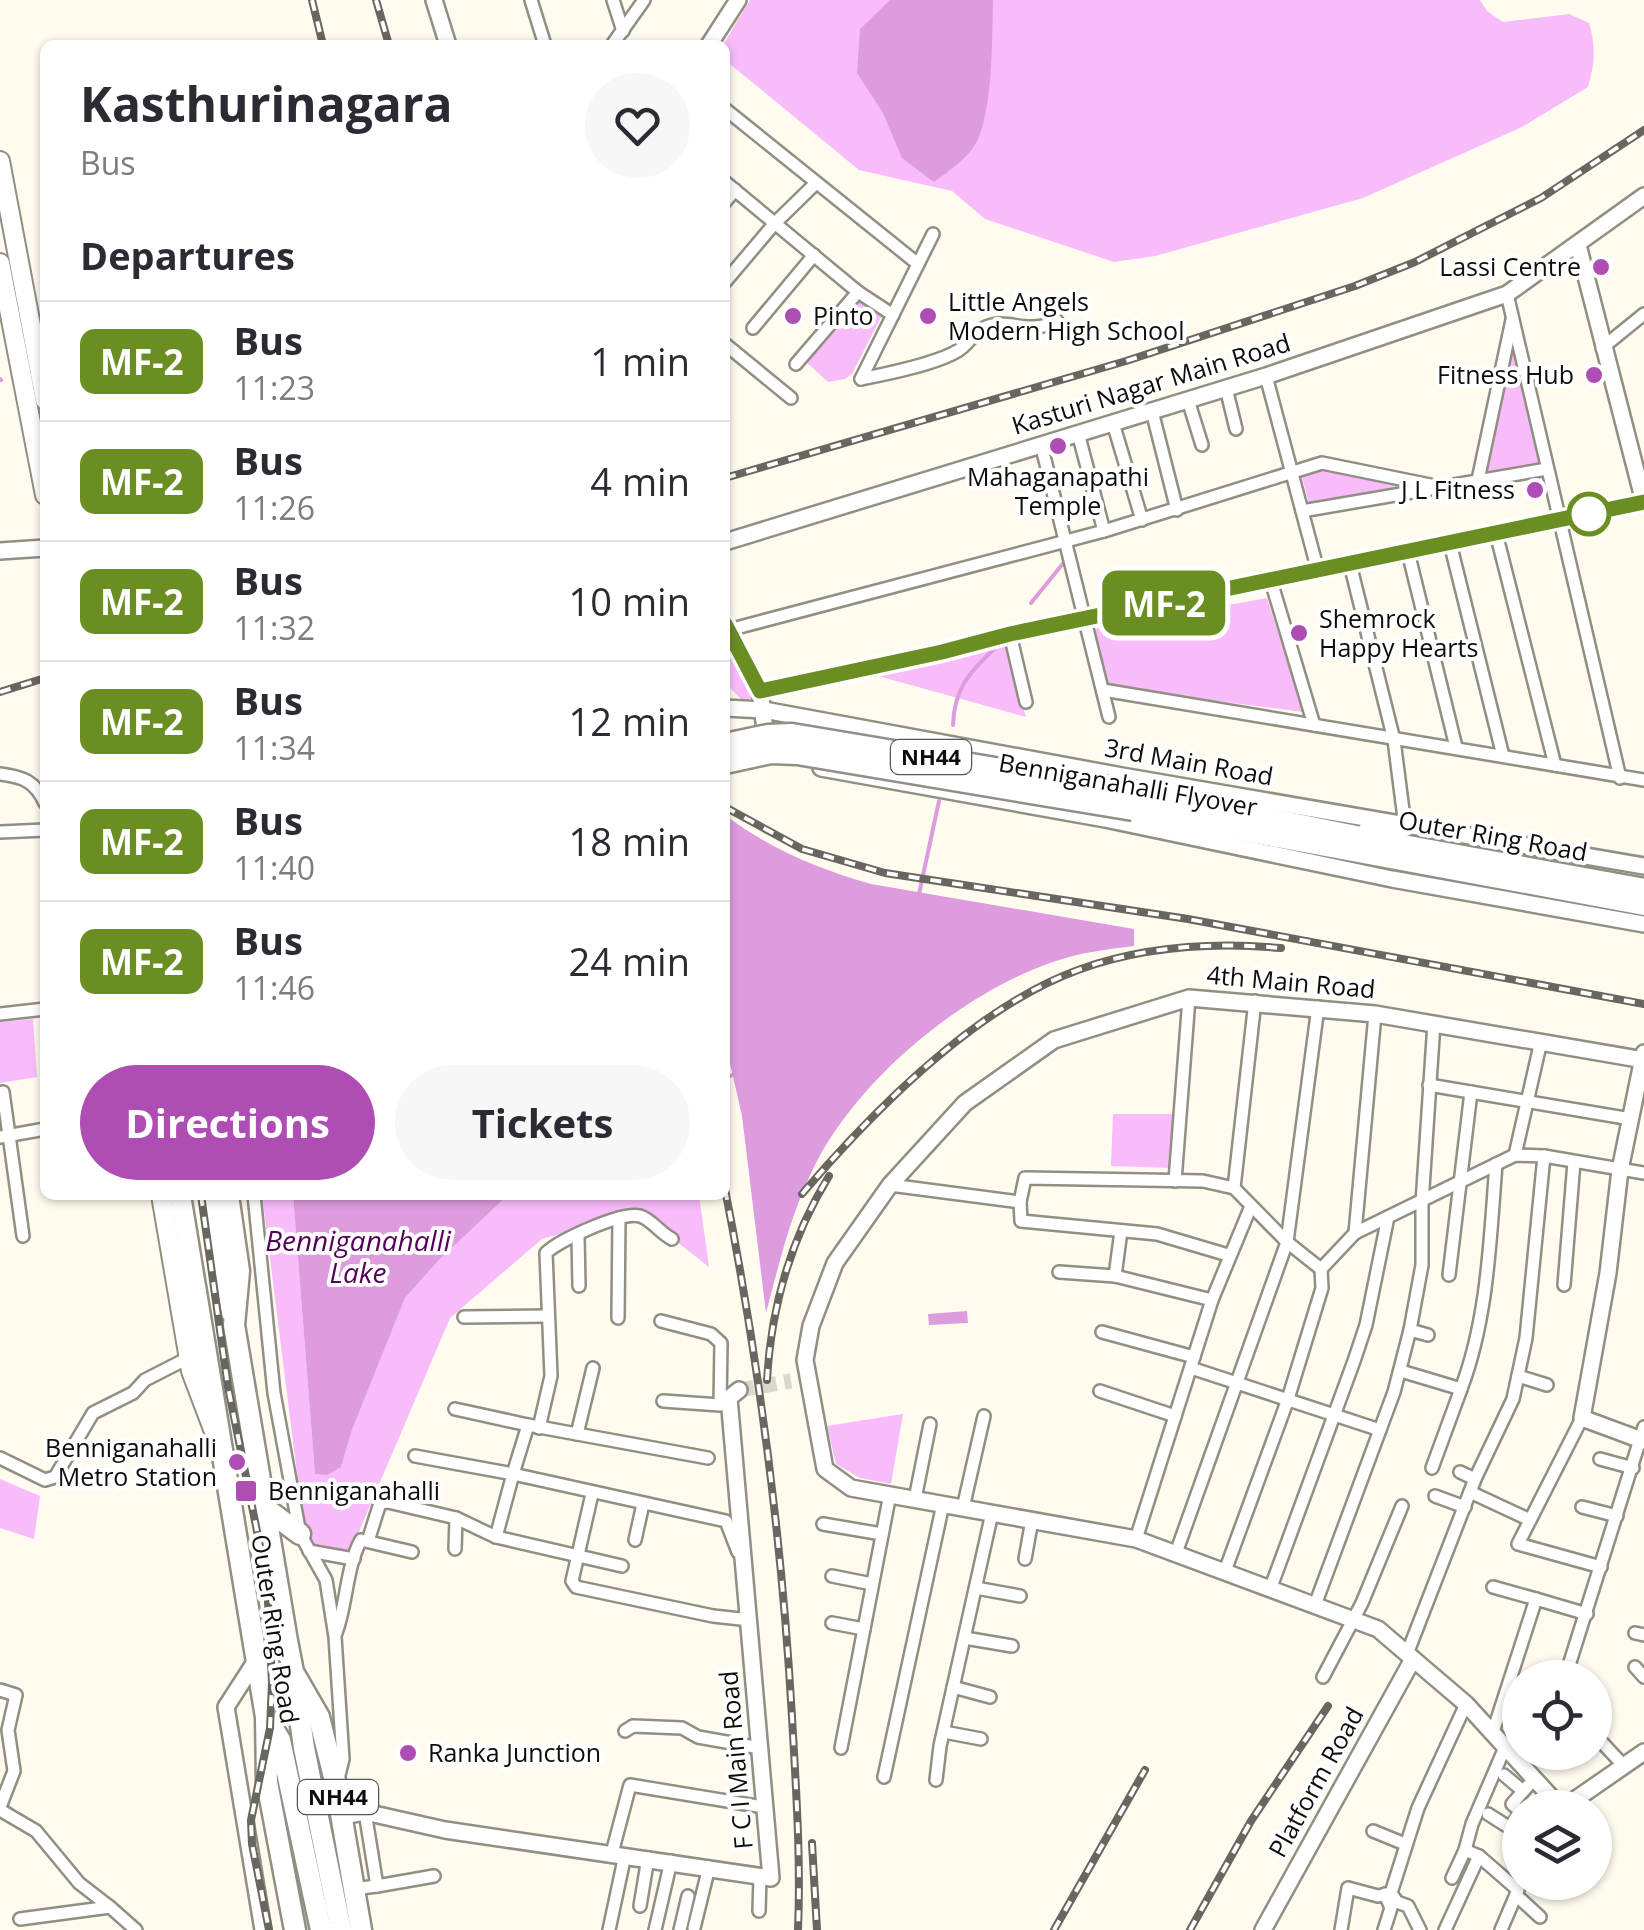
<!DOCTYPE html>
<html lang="en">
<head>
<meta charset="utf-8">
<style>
  :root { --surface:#fff; --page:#f7f7f7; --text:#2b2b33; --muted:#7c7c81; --line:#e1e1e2; --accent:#ae4db4 }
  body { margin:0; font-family:"Open Sans",sans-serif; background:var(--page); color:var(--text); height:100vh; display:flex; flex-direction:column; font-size:38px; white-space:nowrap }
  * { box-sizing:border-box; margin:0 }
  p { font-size:32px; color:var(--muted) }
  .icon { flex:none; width:55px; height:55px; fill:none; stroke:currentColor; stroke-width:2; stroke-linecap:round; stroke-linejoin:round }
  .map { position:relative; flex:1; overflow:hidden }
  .details { position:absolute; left:40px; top:40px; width:690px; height:1160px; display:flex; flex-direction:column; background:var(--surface); border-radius:15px; box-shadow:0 2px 8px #0004 }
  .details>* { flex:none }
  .badge { padding:0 20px; border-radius:15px; font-size:35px; line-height:65px }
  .buttons { position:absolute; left:1502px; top:1660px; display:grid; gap:20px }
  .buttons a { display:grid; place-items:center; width:110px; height:110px; border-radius:50%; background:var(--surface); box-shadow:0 2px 8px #0004; font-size:50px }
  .map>.badge { position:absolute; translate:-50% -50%; box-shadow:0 0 0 5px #fff }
  h2 { padding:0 40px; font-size:38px; line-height:90px }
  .round { display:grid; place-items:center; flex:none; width:105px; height:105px; border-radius:52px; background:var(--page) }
  .head { display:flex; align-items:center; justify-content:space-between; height:170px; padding:0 40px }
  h1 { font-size:48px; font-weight:700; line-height:75px }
  .button { display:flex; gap:20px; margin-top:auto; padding:20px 40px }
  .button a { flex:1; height:115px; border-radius:60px; background:var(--accent); color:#fff; font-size:40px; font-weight:700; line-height:115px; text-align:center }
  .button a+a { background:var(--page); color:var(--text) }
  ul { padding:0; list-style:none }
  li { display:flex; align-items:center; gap:30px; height:120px; padding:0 40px; border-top:2px solid var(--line) }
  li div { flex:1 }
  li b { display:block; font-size:38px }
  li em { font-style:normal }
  li .badge { min-width:110px; font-weight:700; text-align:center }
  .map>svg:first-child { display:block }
  .green { fill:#f9bcfb }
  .water { fill:#dc9cde }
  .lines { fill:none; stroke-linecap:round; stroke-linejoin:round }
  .stream { stroke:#dc9cde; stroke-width:4 }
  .secondary-tunnel { stroke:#dbd7cc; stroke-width:15; stroke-dasharray:15 8; stroke-linecap:butt }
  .street-casing { stroke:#918e83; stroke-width:16 }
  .secondary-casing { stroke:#918e83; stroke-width:20 }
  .primary-casing { stroke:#918e83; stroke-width:22 }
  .highway-casing { stroke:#918e83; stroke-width:25 }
  .street { stroke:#fff; stroke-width:11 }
  .secondary { stroke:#fff; stroke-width:15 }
  .primary { stroke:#fff; stroke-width:18 }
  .highway { stroke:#fff; stroke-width:20 }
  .rail-casing { stroke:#68665f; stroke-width:8 }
  .rail { stroke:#fff; stroke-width:4; stroke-dasharray:11; stroke-linecap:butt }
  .highway-bridge-casing { stroke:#918e83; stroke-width:25; stroke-linecap:butt }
  .highway-bridge { stroke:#fff; stroke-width:20 }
  .line-casing { stroke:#fff; stroke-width:22 }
  .line { stroke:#6b8e23; stroke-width:15 }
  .poi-dot { fill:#ae4db4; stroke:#fff; stroke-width:4 }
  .stop-dot { fill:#fff; stroke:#6b8e23; stroke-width:5 }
  .labels { text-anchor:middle; stroke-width:8; stroke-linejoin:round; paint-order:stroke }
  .shield { fill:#fff; stroke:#565653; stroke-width:2.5 }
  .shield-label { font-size:22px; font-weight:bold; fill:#0e0d09 }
  .poi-label { font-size:25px; fill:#0e0d09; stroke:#fff; text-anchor:start }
  .street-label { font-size:25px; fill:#0e0d09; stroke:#fff }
  .water-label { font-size:28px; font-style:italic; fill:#520157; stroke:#fff }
</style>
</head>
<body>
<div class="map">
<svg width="1644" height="1930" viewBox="0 0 1644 1930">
  <rect width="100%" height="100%" fill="#fffbef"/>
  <g class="green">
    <path d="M750 0H1480L1487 11 1503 22 1569 14 1589 23C1596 46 1595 63 1588 87L1522 127 1363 198 1155 256 1114 262 985 219 952 191 859 170 725 60 723 45Z"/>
    <path d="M857 296 881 317 852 374 845 379 828 382 804 360Z"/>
    <path d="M1513 346 1539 463 1485 474Z"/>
    <path d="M1323 468 1403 488 1310 507 1301 474Z"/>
    <path d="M1267 598 1303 712 1106 687 1094 629Z"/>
    <path d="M725 635 754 696 744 702 725 683Z"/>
    <path d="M1006 640 1026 717 871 674Z"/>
    <path d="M33 1019 37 1077 0 1083V1022Z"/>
    <path d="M1113 1114H1173L1170 1168 1111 1166Z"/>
    <path d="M262 1195H293L315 1473 341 1467 352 1430 405 1298 438 1261 508 1195H699L709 1267 639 1212 542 1239 450 1318 349 1555 315 1547 304 1529Z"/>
    <path d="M903 1414 891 1484 860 1478 836 1464 827 1426Z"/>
    <path d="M0 1479 40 1496 34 1539 0 1528Z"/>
  </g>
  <g class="water">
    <path d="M890 0H993C992 38 993 105 978 139 971 156 948 172 934 182L902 158 883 113 857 73 860 29Z"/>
    <path d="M725 815C770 849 818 869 871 884L1134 929V946C1109 949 1084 952 1059 960 967 989 862 1075 817 1161 792 1209 780 1260 766 1313L742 1116 725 1041Z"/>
    <path d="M293 1195H508L438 1261 405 1298 352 1430 341 1467 327 1475 315 1474Z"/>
    <path d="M967 1311 968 1323 929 1325 928 1314Z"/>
  </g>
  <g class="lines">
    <g class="stream">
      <path d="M0 379 1 380"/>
      <path d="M1031 603 1065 561"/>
      <path d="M953 725C954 689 969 673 994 649"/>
      <path d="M919 894 939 801"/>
      <path d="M725 1078 735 1074"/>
      <path d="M3 1803 19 1815"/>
      <path d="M112 1902 131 1919"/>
    </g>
    <path class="secondary-tunnel" d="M739 1390 791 1381"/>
    <g class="street-casing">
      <g id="street">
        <path d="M531 0 545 45"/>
        <path d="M613 0 623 31"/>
        <path d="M612 45 644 0"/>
        <path d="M725 109 918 264"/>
        <path d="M725 182 858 292 893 315"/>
        <path d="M725 202 735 190"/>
        <path d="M725 282 775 223 815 184"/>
        <path d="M1507 294 1620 778"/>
        <path d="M753 328 814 255"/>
        <path d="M725 344 791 398"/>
        <path d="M1602 348 1644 314"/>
        <path d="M796 364 858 292"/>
        <path d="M1266 376 1318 571"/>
        <path d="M861 379C886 374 937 364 959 350 967 345 973 334 982 329 1008 315 1024 337 1057 321"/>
        <path d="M861 379 933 234"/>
        <path d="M1226 388 1236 429"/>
        <path d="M1188 400 1202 445"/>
        <path d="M1152 411 1177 510"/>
        <path d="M1113 423 1142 520"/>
        <path d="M1078 433 1104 531"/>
        <path d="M1041 444 1109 717"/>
        <path d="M1478 480 1512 320"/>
        <path d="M1302 511 1547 469"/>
        <path d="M1496 533 1555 765"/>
        <path d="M1450 543 1503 756"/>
        <path d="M1408 552 1456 747"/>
        <path d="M1350 564 1394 740 1405 826"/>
        <path d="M1271 581 1314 725"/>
        <path d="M736 628 1104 531 1322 463 1435 486"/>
        <path d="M1010 634 1026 702"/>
        <path d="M1103 690 1644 780"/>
        <path d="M0 774C23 777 35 781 45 803"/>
        <path d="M0 832 45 830"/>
        <path d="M0 1014 45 1009"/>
        <path d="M1429 1085 1631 1119"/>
        <path d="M3 1092 23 1236"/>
        <path d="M0 1137 45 1129"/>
        <path d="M1515 1155 1541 1041"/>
        <path d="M1175 1181 1189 998"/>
        <path d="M890 1185 1020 1202 1025 1178 1203 1181 1234 1188 1287 1242 1321 1269 1355 1233 1515 1155 1544 1156 1644 1173"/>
        <path d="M1234 1188 1255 1001"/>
        <path d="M254 1195 274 1393 300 1534 326 1580 335 1637 343 1759 338 1779"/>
        <path d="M1020 1202 1021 1221 1157 1234 1228 1255"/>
        <path d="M1355 1233 1375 1014"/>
        <path d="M578 1236 579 1286"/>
        <path d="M1059 1272 1115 1276 1212 1300"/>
        <path d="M1449 1275 1471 1092"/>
        <path d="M1115 1276 1121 1231"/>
        <path d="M1564 1285 1574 1162"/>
        <path d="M464 1317 548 1316"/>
        <path d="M618 1318 619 1218"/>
        <path d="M661 1321 711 1334 721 1343 720 1405 663 1401"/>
        <path d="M1410 1330 1428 1335"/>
        <path d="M1102 1332 1194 1357"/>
        <path d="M1191 1368 1380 1430"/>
        <path d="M1401 1371 1461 1389 1432 1468"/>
        <path d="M1518 1376 1547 1385"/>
        <path d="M1461 1389C1488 1318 1490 1239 1496 1164"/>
        <path d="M1100 1391 1175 1416"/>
        <path d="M455 1409 528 1425"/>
        <path d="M1582 1418 1518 1544 1601 1567"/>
        <path d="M539 1428 551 1376 546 1253C559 1240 622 1211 640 1216 651 1219 660 1233 672 1239"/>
        <path d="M577 1434 593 1368"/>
        <path d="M415 1456 513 1474 528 1425 708 1458"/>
        <path d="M0 1458 45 1480 55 1477 93 1413 133 1393 145 1380 188 1358"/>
        <path d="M1600 1459 1633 1468"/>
        <path d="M1460 1472 1475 1479"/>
        <path d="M1470 1492 1528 1519"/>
        <path d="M592 1494 572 1581 576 1587 713 1616 750 1620"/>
        <path d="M1435 1496 1465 1507"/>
        <path d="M915 1499 930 1424"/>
        <path d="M1582 1507 1617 1516"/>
        <path d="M963 1508 984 1416"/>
        <path d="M823 1524 882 1534"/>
        <path d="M1136 1539 1212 1300 1251 1206"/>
        <path d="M635 1540 643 1504"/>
        <path d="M368 1541 380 1503 388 1502 456 1518 496 1537"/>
        <path d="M455 1549 456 1518"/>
        <path d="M309 1551 354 1559"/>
        <path d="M1176 1553 1287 1242 1318 1007"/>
        <path d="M1025 1559 1032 1520"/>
        <path d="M622 1566 496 1537 513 1474 726 1521 738 1552"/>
        <path d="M1225 1571 1288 1399 1322 1288 1321 1269"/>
        <path d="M832 1576 872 1584"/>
        <path d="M1271 1587 1354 1361 1366 1325 1388 1217"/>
        <path d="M1493 1587 1536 1599"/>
        <path d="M976 1588 1020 1596"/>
        <path d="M1315 1605 1394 1392 1410 1330 1422 1265V1203L1434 1023"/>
        <path d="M832 1623 864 1629"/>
        <path d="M336 1633C347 1604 346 1567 361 1540L412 1552"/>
        <path d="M1635 1633 1644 1635"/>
        <path d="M965 1638 1012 1646"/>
        <path d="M1407 1654 1475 1479 1513 1399 1526 1338 1544 1156"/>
        <path d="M1635 1667 1644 1677"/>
        <path d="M1323 1677 1362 1603 1402 1506"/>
        <path d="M1565 1678 1644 1427"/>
        <path d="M953 1687 990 1697"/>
        <path d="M0 1690 16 1695 8 1730 14 1771 0 1807"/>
        <path d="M625 1731 633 1726 682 1728 698 1737 760 1748"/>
        <path d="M944 1732 981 1739"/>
        <path d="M1493 1732 1536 1599 1587 1614"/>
        <path d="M1595 1735 1624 1766"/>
        <path d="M841 1748 890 1494"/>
        <path d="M1504 1775 1523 1791"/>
        <path d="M884 1777 943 1504"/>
        <path d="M936 1780 940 1746 992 1513"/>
        <path d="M0 1810 36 1831 79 1883 110 1907"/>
        <path d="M1520 1811 1512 1804 1535 1778"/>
        <path d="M1488 1814 1510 1828 1520 1814"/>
        <path d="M1373 1831 1405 1844"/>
        <path d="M612 1853 630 1785 764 1807"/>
        <path d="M1452 1878 1465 1850"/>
        <path d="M377 1886 434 1876"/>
        <path d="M353 1889 377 1886 365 1812"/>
        <path d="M1391 1893 1397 1902 1408 1906 1420 1930"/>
        <path d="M1516 1895 1540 1917"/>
        <path d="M640 1906 648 1858"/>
        <path d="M759 1911 760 1876"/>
        <path d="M20 1919 110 1907 136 1930"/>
        <path d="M694 1928 709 1867"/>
        <path d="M609 1930 625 1855"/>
        <path d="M655 1930 671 1861"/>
        <path d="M680 1930 688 1896"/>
        <path d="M1341 1930 1348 1888 1378 1896 1391 1893 1418 1808 1466 1704"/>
        <path d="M1384 1930 1391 1908 1385 1894"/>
        <path d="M1445 1930 1479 1856"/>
        <path d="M1501 1930 1518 1890 1479 1856 1465 1850 1472 1824 1506 1745"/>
      </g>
    </g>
    <g class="secondary-casing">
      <g id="secondary">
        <path d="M434 0 448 45"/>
        <path d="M709 45 738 0"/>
        <path d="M1578 245 1644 502"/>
        <path d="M725 542 1266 376 1507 294 1644 196"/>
        <path d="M0 551 45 548"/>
        <path d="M725 624 760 691 767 745"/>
        <path d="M760 691 942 652 1010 634 1644 502"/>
        <path d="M725 708 764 710 1122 776 1644 866"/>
        <path d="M821 768 1105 819 1392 879 1644 924"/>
        <path d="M1644 1053 1620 1170 1608 1273 1582 1418 1644 1441"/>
        <path d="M257 1659 226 1707 263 1930"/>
        <path d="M1561 1808 1466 1704 1378 1629 1136 1539 851 1488 825 1469 805 1360 811 1326 835 1263 890 1185 965 1103 1054 1040 1189 998 1375 1014 1644 1060"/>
        <path d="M1563 1808 1644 1752"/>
        <path d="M342 1816 365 1812 445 1830 771 1878 729 1398 739 1390"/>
        <path d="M1263 1930 1413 1659"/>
      </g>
    </g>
    <g class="primary-casing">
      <g id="primary">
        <path d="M0 161 45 400"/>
        <path d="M0 263 45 495"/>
        <path d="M161 1195 191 1371 213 1429"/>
        <path d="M211 1195 231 1313"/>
      </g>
    </g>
    <g class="highway-casing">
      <g id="highway">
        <path d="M1137 792 1381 841 1644 889"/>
        <path d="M1133 810 1644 905"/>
        <path d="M1369 830 1383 833 1405 826"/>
        <path d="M180 1195 266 1717 267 1782 295 1930"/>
        <path d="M228 1195 239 1271 234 1325 287 1641 293 1672 319 1717 336 1785 361 1930"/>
        <path d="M265 1508 300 1534"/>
        <path d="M295 1681 304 1748 341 1930"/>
        <path d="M267 1719 280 1740 321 1930"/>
      </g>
    </g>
    <use href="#street" class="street"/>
    <use href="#secondary" class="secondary"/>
    <use href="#primary" class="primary"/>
    <use href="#highway" class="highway"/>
    <g class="rail-casing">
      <g id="rail">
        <path d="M312 0 323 45"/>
        <path d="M376 0 389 45"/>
        <path d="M725 478 1126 361 1355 286 1415 262 1541 198 1644 130"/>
        <path d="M0 692 45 678"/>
        <path d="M725 807 802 849 885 873 1188 919 1644 1004"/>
        <path d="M725 1189C759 1363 782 1540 792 1717 796 1788 801 1859 798 1930"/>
        <path d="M802 1194C873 1111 974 1008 1078 970 1144 946 1212 942 1281 948"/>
        <path d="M201 1195 228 1387 267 1581 272 1683 270 1728 251 1820 252 1844 269 1930"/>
        <path d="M767 1380C771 1308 791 1238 829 1176"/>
        <path d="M812 1843 817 1930"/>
        <path d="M1054 1930 1145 1770"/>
        <path d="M1190 1930 1251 1821 1328 1706"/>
      </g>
    </g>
    <use href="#rail" class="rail"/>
    <g class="highway-bridge-casing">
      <g id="highway-bridge">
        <path d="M725 744 768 735 792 734 1137 792"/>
        <path d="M725 763 771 753 797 754 1133 810"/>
      </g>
    </g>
    <use href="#highway-bridge" class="highway-bridge"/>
  </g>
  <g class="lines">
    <g class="line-casing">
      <path id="line" d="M725 624 760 691 942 652 1010 634 1644 502"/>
    </g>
    <use href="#line" class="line"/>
  </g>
  <g class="poi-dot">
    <circle cx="1601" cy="267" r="10"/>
    <circle cx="793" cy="316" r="10"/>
    <circle cx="928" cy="316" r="10"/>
    <circle cx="1594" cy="375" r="10"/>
    <circle cx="1058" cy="446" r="10"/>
    <circle cx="1535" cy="490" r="10"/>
    <circle cx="1299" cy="633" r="10"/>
    <circle cx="237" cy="1462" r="10"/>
    <rect x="234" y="1479" width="24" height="24" rx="5"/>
    <circle cx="408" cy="1753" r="10"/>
  </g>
  <circle class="stop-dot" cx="1589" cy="514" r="20"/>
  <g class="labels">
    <g class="shield">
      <rect x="891" y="740" width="80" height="34" rx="8"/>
      <rect x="298" y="1780" width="80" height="34" rx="8"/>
    </g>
    <g class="shield-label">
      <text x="931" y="765">NH44</text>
      <text x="338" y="1805">NH44</text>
    </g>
    <g class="poi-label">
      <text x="1581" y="276" text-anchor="end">Lassi Centre</text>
      <text x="948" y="311">Little Angels<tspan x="948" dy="29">Modern High School</tspan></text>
      <text x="813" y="325">Pinto</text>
      <text x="1574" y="384" text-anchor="end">Fitness Hub</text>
      <text x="1058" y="486" text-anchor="middle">Mahaganapathi<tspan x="1058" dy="29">Temple</tspan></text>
      <text x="1515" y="499" text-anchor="end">J L Fitness</text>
      <text x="1319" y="628">Shemrock<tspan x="1319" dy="29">Happy Hearts</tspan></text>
      <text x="217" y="1457" text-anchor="end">Benniganahalli<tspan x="217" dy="29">Metro Station</tspan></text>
      <text x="268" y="1500">Benniganahalli</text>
      <text x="428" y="1762">Ranka Junction</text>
    </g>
    <g class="street-label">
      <text transform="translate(1151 384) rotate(-17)" y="9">Kasturi Nagar Main Road</text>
      <text transform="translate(1189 762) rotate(10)" y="9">3rd Main Road</text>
      <text transform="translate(1128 785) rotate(10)" y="9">Benniganahalli Flyover</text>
      <text transform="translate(1493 836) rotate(10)" y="9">Outer Ring Road</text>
      <text transform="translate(1291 982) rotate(5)" y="9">4th Main Road</text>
      <text transform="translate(275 1629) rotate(81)" y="9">Outer Ring Road</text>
      <text transform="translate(736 1760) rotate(-95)" y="9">F C I Main Road</text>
      <text transform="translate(1316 1782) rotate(-61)" y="9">Platform Road</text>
    </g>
    <g class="water-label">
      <text x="358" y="1251">Benniganahalli<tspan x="358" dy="32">Lake</tspan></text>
    </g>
  </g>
</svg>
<div class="buttons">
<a><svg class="icon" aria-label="locate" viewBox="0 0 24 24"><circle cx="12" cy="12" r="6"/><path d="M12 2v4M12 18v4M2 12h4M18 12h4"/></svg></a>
<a><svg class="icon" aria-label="layers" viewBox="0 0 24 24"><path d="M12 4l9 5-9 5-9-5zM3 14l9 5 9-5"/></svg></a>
</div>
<b class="badge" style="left:1164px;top:603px;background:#6b8e23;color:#fff">MF-2</b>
<section class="details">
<div class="head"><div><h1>Kasthurinagara</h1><p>Bus</p></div><a class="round"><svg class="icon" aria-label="heart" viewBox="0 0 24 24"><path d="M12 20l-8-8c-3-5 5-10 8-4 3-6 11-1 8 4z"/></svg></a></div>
<h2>Departures</h2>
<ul>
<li><span class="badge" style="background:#6b8e23;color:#fff">MF-2</span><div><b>Bus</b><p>11:23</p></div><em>1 min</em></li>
<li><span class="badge" style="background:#6b8e23;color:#fff">MF-2</span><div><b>Bus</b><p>11:26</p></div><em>4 min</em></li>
<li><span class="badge" style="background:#6b8e23;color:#fff">MF-2</span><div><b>Bus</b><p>11:32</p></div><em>10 min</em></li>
<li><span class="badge" style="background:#6b8e23;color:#fff">MF-2</span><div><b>Bus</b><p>11:34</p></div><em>12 min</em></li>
<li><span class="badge" style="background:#6b8e23;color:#fff">MF-2</span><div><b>Bus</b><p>11:40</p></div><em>18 min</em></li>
<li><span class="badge" style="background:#6b8e23;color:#fff">MF-2</span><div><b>Bus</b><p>11:46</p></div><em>24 min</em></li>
</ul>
<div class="button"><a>Directions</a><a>Tickets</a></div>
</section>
</div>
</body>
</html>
